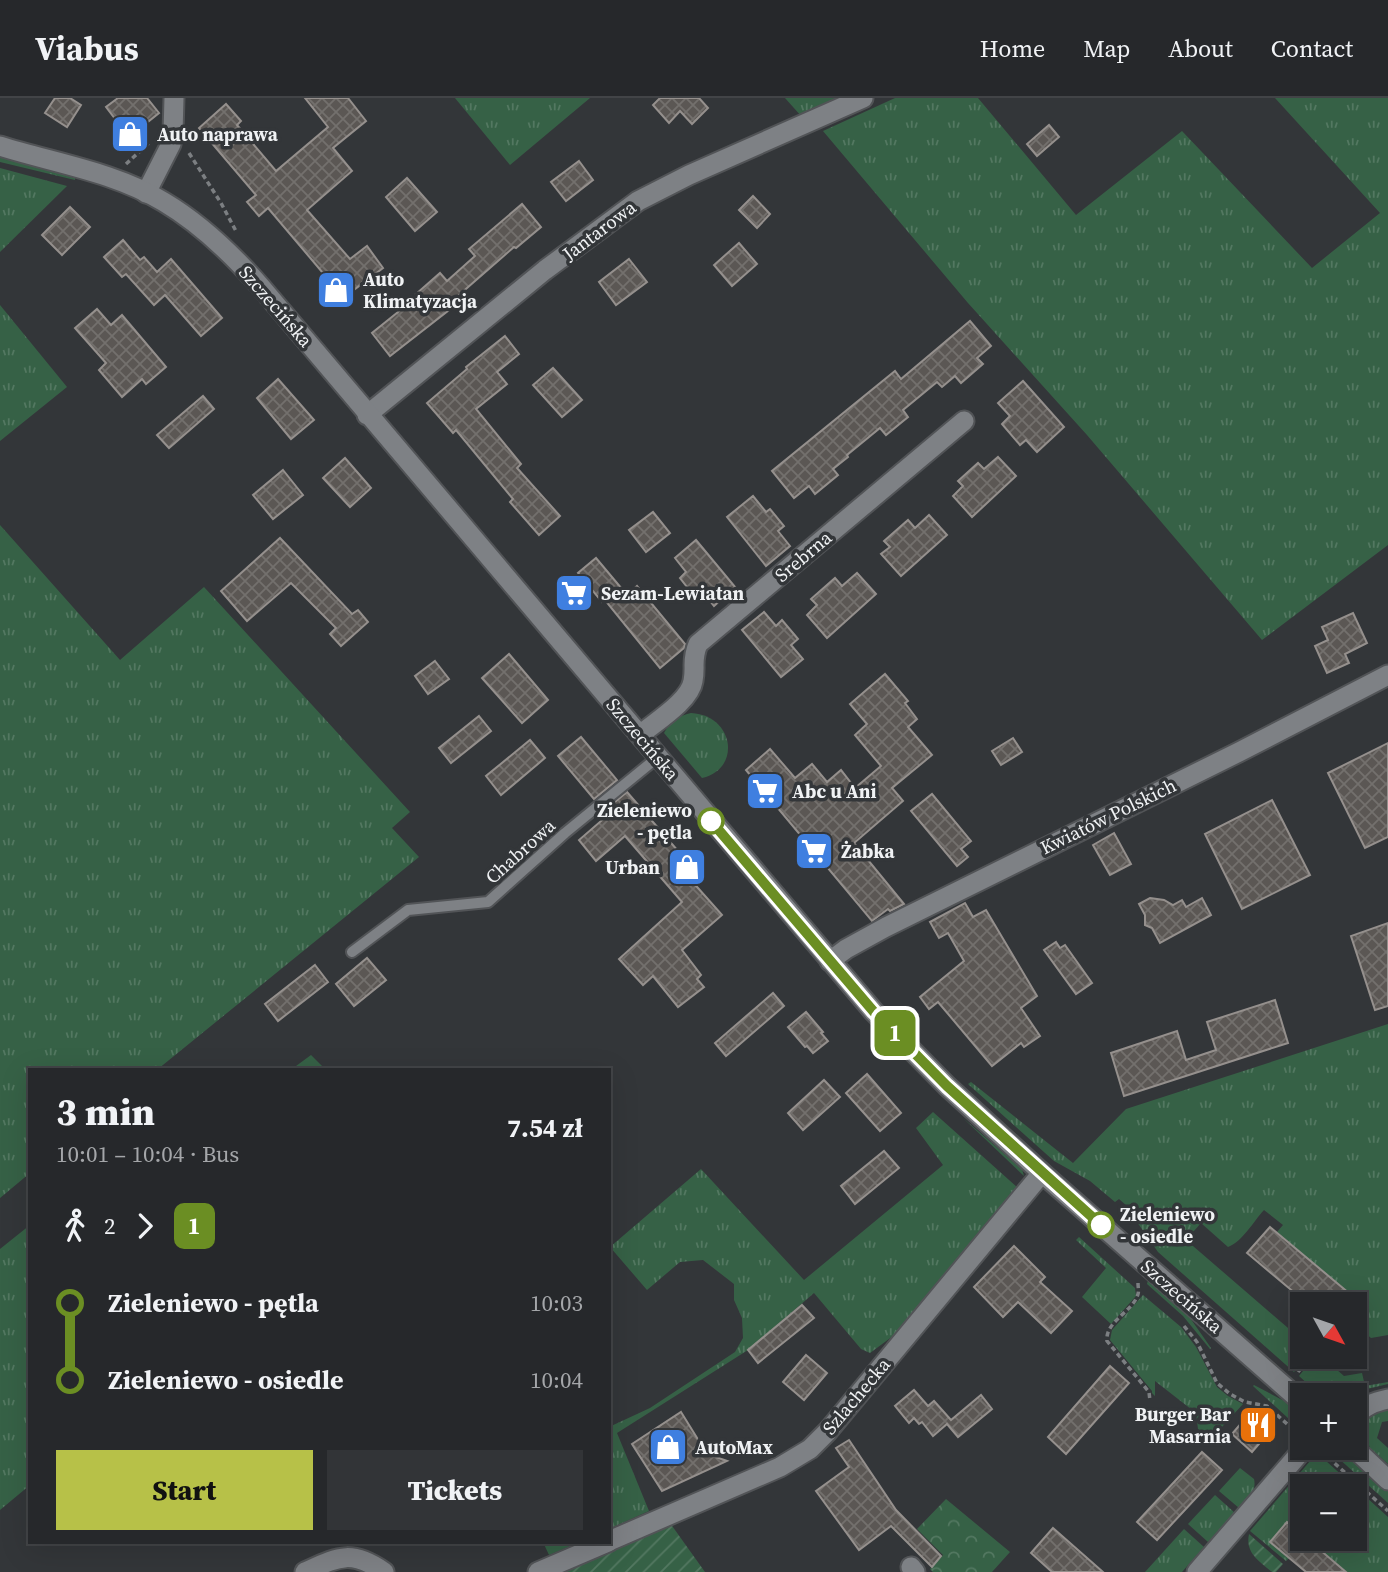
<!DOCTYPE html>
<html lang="en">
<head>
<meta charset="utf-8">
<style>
  :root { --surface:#26282b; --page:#323437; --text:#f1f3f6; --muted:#a4a6a9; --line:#424447; --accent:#b7c148 }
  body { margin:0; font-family:"Source Serif 4",serif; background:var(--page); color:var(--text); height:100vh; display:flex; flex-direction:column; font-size:26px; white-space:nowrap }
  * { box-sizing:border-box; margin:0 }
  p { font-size:23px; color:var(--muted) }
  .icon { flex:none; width:38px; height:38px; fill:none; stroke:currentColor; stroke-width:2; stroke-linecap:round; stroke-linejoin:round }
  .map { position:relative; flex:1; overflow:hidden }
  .side { position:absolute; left:28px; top:970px; width:583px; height:476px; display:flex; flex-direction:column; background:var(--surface); border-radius:0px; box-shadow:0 7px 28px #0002,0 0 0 2px var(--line) }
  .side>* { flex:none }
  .badge { padding:0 14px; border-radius:10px; font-size:24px; line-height:46px }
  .needle { width:46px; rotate:130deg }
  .buttons { position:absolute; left:1290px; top:1194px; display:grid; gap:14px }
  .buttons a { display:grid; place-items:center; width:77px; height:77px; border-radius:0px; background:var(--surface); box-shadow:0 7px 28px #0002,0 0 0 2px var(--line); font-size:35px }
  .map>.badge { position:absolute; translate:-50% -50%; box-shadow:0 0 0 4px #fff }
  .legs { display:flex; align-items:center; gap:10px; height:77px; padding:0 28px; font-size:23px }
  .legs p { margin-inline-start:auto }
  .summary { display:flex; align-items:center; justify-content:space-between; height:119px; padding:0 28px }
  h1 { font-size:38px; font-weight:800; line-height:52px }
  .primary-button { display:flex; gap:14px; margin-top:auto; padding:14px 28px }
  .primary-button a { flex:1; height:80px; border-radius:0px; background:var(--accent); color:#111; font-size:28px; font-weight:800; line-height:80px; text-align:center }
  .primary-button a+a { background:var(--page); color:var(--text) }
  ul { padding:0 28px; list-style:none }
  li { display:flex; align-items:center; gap:24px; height:77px; font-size:26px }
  li i { display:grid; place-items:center; width:10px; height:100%; margin:0 9px; background:currentColor }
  li i::after { content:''; width:18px; height:18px; margin:-9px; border:5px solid; border-radius:50%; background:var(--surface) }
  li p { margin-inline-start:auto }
  li:first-child i { background:linear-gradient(#0000 50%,currentColor 0) }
  li:last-child i { background:linear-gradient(currentColor 50%,#0000 0) }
  header { display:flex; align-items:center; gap:42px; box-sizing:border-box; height:98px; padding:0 35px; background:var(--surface); border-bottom:2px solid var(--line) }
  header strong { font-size:33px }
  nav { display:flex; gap:38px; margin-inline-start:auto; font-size:24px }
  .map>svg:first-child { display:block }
  .grass { fill:url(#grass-tufts) }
  .park { fill:url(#park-crowns) }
  .garden { fill:url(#garden-furrows) }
  .building { fill:url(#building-cross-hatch); stroke:#95908d; stroke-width:2 }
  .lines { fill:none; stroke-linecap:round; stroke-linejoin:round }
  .service-casing { stroke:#525457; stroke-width:14 }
  .minor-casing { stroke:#525457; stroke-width:23 }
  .tertiary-casing { stroke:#525457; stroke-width:23 }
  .path { stroke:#7c7f82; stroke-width:3.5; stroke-dasharray:5 3.5; stroke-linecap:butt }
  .service { stroke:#7e8185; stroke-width:10 }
  .minor { stroke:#7e8185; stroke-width:19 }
  .tertiary { stroke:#7e8185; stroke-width:19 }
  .line-1-casing { stroke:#fff; stroke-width:16 }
  .line-1 { stroke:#6b8e23; stroke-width:10 }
  .stop-1-dot { fill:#fff; stroke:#6b8e23; stroke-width:3.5 }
  .labels { text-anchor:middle; stroke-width:7; stroke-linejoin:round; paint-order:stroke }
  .poi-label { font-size:19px; font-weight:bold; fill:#f0f2f4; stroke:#333639; text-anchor:start }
  .street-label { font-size:19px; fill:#f0f2f4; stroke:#333639 }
  .stop-label { font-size:19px; font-weight:bold; fill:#f0f2f4; stroke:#333639; text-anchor:end }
</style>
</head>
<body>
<header>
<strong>Viabus</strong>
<nav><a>Home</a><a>Map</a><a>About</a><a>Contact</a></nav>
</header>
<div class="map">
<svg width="1388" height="1474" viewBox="0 0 1388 1474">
  <defs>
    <pattern id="grass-tufts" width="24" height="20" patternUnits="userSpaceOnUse" patternTransform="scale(1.75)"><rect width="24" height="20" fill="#366146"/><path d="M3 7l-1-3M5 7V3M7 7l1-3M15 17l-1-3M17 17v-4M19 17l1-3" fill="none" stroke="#537861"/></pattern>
    <pattern id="park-crowns" width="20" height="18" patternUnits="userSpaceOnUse" patternTransform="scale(1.75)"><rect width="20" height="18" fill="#366146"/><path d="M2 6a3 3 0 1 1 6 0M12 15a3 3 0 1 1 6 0" fill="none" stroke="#537861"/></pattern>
    <pattern id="garden-furrows" width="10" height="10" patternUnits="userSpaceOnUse" patternTransform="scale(1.75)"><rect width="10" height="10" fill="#366146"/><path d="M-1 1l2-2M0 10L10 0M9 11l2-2" fill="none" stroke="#537861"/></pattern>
    <pattern id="building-cross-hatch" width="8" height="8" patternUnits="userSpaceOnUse" patternTransform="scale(1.75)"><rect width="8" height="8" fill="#5b5754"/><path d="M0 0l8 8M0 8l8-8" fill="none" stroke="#73706d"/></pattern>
  </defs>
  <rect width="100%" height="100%" fill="#333639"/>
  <g class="grass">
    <path d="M455 0H590L510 67Z"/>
    <path d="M785 0H848L802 19Z"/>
    <path d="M895 0H978L1076 117 1182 33 1312 170 1380 115 1275 0H1388V447L1262 542 1087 337 968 205 823 33Z"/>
    <path d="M0 58 75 80V82L0 64Z"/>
    <path d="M0 70 67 88 0 154Z"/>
    <path d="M0 207 67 289 0 343Z"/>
    <path d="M0 427 120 562 204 489 410 714 392 730 419 759 158 971H30V1075L0 1100Z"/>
    <path d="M691 615C734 617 742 671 702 680L664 635C670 624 678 618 691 615Z"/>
    <path d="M1388 926V1237L1371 1240 1356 1227 1368 1211 1277 1134 1283 1127 1264 1112C1253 1124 1243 1143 1228 1149L1201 1125 1186 1142 1302 1242V1258H1307L1294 1274 1158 1154 1137 1124 1124 1112 1127 1108 1119 1101 1115 1104 1090 1083 1054 1063 968 986 971 984 1073 1065 1126 1011Z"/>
    <path d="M311 957 325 971H292Z"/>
    <path d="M933 1014 1018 1090 893 1238 870 1255 861 1251 814 1195 748 1252 617 1335 649 1413 609 1431V1329L650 1310 735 1254 743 1240 742 1220 734 1202V1186L703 1162 680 1164 647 1192 610 1149 701 1071 804 1182 943 1067 916 1030Z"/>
    <path d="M963 1020 1022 1071 1024 1078Z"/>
    <path d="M30 1127V1387L0 1412V1151Z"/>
    <path d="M1079 1139 1135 1190 1136 1198 1111 1226 1082 1199 1106 1170 1076 1142Z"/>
    <path d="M1148 1182 1188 1217 1211 1250 1210 1251 1183 1218 1147 1186Z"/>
    <path d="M1143 1197 1181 1229 1196 1249 1217 1289 1228 1298 1243 1306 1211 1341 1198 1331 1196 1315 1155 1283V1298L1152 1295V1293L1110 1242 1112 1232Z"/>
    <path d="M1315 1258H1321L1344 1278 1362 1275 1365 1288 1388 1284V1286L1367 1291 1355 1300 1354 1297H1320L1299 1278Z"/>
    <path d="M1254 1287 1288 1305 1302 1318V1333L1253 1288Z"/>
    <path d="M1388 1310V1323L1382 1324 1377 1340 1388 1350V1366L1370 1350 1364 1333 1366 1323 1370 1317Z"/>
    <path d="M1326 1349 1340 1350 1388 1393V1405Z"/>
    <path d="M1317 1355 1354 1388H1302V1436L1287 1424 1270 1444 1289 1460 1286 1463 1250 1433Z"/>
    <path d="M1240 1370 1254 1381C1257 1394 1247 1401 1239 1410L1219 1393Z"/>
    <path d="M1354 1388 1388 1419V1474H1347L1307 1440H1354Z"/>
    <path d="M1215 1397 1235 1415 1208 1444 1188 1426Z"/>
    <path d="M1184 1431 1204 1449 1182 1474H1145Z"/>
    <path d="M543 1444H580L549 1457Z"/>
  </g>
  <path class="park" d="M946 1401 1010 1454 992 1474H933L930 1471 943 1457 917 1431Z"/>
  <g class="garden">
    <path d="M670 1425 705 1474H561Z"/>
    <path d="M1249 1436 1283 1466 1276 1474H1272C1259 1463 1245 1455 1249 1436Z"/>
  </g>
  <g class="building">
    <path d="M55 0H70L81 7 67 29 45 15Z"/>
    <path d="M118 0H147L159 15 129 39 106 9Z"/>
    <path d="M305 0H348L366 23 333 50 352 73 307 112 350 161 367 148 383 170 343 200 328 181 268 110 259 118 247 104 256 97 199 30 226 6 241 23 237 27 276 73 328 29Z"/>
    <path d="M660 0H699L708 10 692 26 680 13 669 25 653 7Z"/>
    <path d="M1049 27 1059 39 1037 58 1027 46Z"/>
    <path d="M579 63 593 82 566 103 551 84Z"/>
    <path d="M407 80 437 114 415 133 386 99Z"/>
    <path d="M753 98 770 116 757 130 739 112Z"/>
    <path d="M522 106 541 129 516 150 514 149 459 197 462 202 390 258 372 235 418 198 416 196 440 175 447 183 475 158 469 151Z"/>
    <path d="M70 109 90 129 62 157 42 137Z"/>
    <path d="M123 142 140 162 144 159 157 174 171 161 222 220 201 238 165 197 154 207 126 176 122 179 104 159Z"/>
    <path d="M739 145 757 166 732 188 714 167Z"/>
    <path d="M629 161 647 184 616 207 599 184Z"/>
    <path d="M97 211 111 227 122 217 166 269 146 286 142 281 122 299 99 272 106 265 75 230Z"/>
    <path d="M970 223 991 248 977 260 983 266 961 285 955 278 942 289 937 284 903 312 908 319 886 337 880 330 847 357 848 359 833 371 838 377 815 396 809 388 794 400 772 373 895 273 901 281Z"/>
    <path d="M505 238 519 256 497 274 507 286 476 311 521 366 517 370 560 418 539 437 510 404 513 401 456 332 453 335 427 305 467 271 466 269Z"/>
    <path d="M553 270 582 302 562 319 533 287Z"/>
    <path d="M278 281 314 322 291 341 257 300Z"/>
    <path d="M1023 283 1064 329 1037 354 1026 342 1020 347 1002 326 1010 318 998 305Z"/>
    <path d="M203 298 214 311 169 350 157 337Z"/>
    <path d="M998 359 1016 378 972 419 953 398 963 388 958 383 978 365 984 371Z"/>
    <path d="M345 360 371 390 350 409 323 380Z"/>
    <path d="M283 372 303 397 273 421 253 397Z"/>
    <path d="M753 398 766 414 770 411 784 428 778 433 790 448 766 468 727 419Z"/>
    <path d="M653 414 670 435 646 454 629 432Z"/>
    <path d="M929 417 947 437 901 478 881 456 890 449 884 443 908 422 915 430Z"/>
    <path d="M280 440 352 516 358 512 368 524 341 548 330 536 336 530 291 485 247 523 221 493Z"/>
    <path d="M696 442 735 489 714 508 702 493 695 499 680 480 686 474 675 460Z"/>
    <path d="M596 460 627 497 637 488 685 546 684 550 660 570 605 502 602 504 578 475Z"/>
    <path d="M857 475 876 496 827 540 807 517 817 507 811 501 835 480 842 488Z"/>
    <path d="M764 514 776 528 782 522 798 541 791 547 803 561 781 579 742 532Z"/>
    <path d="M1353 515 1367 545 1345 556 1349 565 1327 575 1315 548 1328 542 1322 529Z"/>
    <path d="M509 556 548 602 522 625 482 580Z"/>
    <path d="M435 563 449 581 428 596 415 578Z"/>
    <path d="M885 576 908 603 905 605 917 621 908 629 932 657 892 690 903 703 854 745 904 806 890 813 888 811 872 823 746 672 770 651 795 680 812 666 827 684 841 672 855 690 881 668 855 637 867 626 850 606Z"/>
    <path d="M479 618 491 633 451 665 439 650Z"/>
    <path d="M581 639 617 682 594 701 558 658Z"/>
    <path d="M1013 640 1022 654 1001 667 992 653Z"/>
    <path d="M530 642 545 660 501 697 486 678Z"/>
    <path d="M1388 645V739L1365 750 1328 675Z"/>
    <path d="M627 694 697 775 690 781 722 817 682 852 701 877 697 881 704 889 678 909 653 878 643 887 619 861 682 804 625 738 596 763 579 742 608 717 604 713Z"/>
    <path d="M932 696 971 743 961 751 968 759 957 768 911 713Z"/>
    <path d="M1272 702 1310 777 1242 811 1205 736Z"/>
    <path d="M1114 735 1131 766 1110 777 1093 747Z"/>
    <path d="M1150 800 1164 802 1173 807 1182 802 1186 809 1202 800 1211 817 1160 845 1152 830 1145 827V817L1139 806Z"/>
    <path d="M965 805 973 819 986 812 1037 898 1021 910 1040 938 1024 949 1021 945 992 968 938 904 929 911 920 899 964 863 948 835 939 840 930 824Z"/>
    <path d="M1388 825V908L1375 912 1351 838Z"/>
    <path d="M1056 844 1060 850 1065 847 1092 885 1076 896 1044 852Z"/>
    <path d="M367 860 386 882 354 908 336 886Z"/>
    <path d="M315 867 328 884 278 923 265 906Z"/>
    <path d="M773 895 784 908 726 958 715 945Z"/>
    <path d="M1275 902 1288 945 1124 998 1111 955 1177 933 1186 962 1216 952 1207 924Z"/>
    <path d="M806 914 823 934 821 935 828 943 813 955 807 948 805 949 788 929Z"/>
    <path d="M867 976 901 1015 880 1033 846 995Z"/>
    <path d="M824 982 840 999 803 1032 788 1015Z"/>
    <path d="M884 1053 899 1070 855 1106 841 1088Z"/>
    <path d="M1270 1129 1362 1206H1308L1247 1155Z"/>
    <path d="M1014 1148 1045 1179 1040 1184 1072 1213 1051 1235 1018 1204 1003 1219 974 1189Z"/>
    <path d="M802 1207 814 1220 758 1265 748 1252Z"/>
    <path d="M806 1257 827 1275 804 1302 783 1284Z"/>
    <path d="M1110 1268 1129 1285 1066 1356 1048 1339Z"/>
    <path d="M914 1292 928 1308 934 1303 951 1322 981 1297 992 1311 958 1339 947 1326 933 1338 922 1324 919 1326 914 1320 909 1325 895 1308Z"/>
    <path d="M681 1314 707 1356 727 1363 662 1393 632 1346Z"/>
    <path d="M1244 1322 1264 1340 1252 1354 1232 1336Z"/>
    <path d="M849 1342 896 1412 941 1458 932 1469 891 1428 859 1452 816 1393 849 1369 836 1350Z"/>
    <path d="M1202 1354 1222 1372 1157 1442 1137 1424Z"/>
    <path d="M1287 1424 1302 1437V1440H1306L1346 1474H1306L1270 1444Z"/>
    <path d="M1053 1430 1103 1474H1052L1031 1455Z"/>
  </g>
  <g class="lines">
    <g class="service-casing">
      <path id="service" d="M352 854 408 812 488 804 565 735 658 659"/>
    </g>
    <g class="minor-casing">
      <g id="minor">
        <path d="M146 95 171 46 173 35 174 0"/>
        <path d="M367 317 545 172 638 103 689 77 863 0"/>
        <path d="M640 637C655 624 690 603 693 583 696 568 691 563 698 546L964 323"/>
        <path d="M830 863 846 851 886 829 1239 654 1388 577"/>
        <path d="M1354 1319C1365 1308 1373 1304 1388 1301"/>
        <path d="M609 1443 780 1369 810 1351 828 1333 1042 1075"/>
        <path d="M911 1469 915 1474"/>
        <path d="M305 1474C338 1459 351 1451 384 1474"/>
        <path d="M538 1474 608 1444"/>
        <path d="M1197 1474 1305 1349"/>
      </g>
    </g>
    <g class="tertiary-casing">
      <g id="tertiary">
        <path d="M0 48C54 65 115 74 164 104 201 126 233 157 261 189L874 914 947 988 1042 1075 1302 1304"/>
        <path d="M1353 1349 1388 1382"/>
      </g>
    </g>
    <g class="path">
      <path d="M189 55 221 105 237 135"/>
      <path d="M126 66 149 45"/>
      <path d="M1138 1185C1138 1189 1139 1193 1138 1196 1133 1214 1105 1223 1107 1243L1149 1294 1150 1303"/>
      <path d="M1184 1228 1197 1244 1217 1285 1230 1296 1245 1304 1267 1308 1295 1333"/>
      <path d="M1298 1274 1311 1258"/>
      <path d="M1322 1354 1388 1413"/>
    </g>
    <use href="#service" class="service"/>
    <use href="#minor" class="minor"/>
    <use href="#tertiary" class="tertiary"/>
  </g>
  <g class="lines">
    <g class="line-1-casing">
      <path id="line-1" d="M711 723 874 914 947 988 1101 1127"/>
    </g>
    <use href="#line-1" class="line-1"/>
  </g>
  <defs>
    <g id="shop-square" transform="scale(2.0125)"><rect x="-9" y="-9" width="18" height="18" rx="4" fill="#3f7fe0" stroke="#333639"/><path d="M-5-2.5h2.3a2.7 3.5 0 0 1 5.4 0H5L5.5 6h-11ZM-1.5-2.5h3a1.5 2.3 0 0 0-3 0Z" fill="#fff"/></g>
    <g id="supermarket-square" transform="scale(2.0125)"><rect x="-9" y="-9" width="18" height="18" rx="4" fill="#3f7fe0" stroke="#333639"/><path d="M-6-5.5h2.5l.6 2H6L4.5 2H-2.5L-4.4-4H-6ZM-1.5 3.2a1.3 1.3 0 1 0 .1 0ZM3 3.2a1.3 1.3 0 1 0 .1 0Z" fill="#fff"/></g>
    <g id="restaurant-square" transform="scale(2.0125)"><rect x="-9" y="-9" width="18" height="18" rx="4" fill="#e8710a" stroke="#333639"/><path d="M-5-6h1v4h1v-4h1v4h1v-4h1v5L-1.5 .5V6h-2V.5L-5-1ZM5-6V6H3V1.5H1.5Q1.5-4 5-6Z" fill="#fff"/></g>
  </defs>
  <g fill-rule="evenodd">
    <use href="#shop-square" x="130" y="36"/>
    <use href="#shop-square" x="336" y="192"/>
    <use href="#supermarket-square" x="574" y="495"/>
    <use href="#supermarket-square" x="765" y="693"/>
    <use href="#supermarket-square" x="814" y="753"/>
    <use href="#shop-square" x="687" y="769"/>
    <use href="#restaurant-square" x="1258" y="1327"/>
    <use href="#shop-square" x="668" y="1349"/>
  </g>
  <g class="stop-1-dot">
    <circle cx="711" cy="723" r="12"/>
    <circle cx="1101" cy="1127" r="12"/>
  </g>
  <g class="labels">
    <g class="poi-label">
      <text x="157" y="43">Auto naprawa</text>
      <text x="363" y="188">Auto<tspan x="363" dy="22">Klimatyzacja</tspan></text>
      <text x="601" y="502">Sezam-Lewiatan</text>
      <text x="792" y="700">Abc u Ani</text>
      <text x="841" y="760">Żabka</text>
      <text x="660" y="776" text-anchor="end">Urban</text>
      <text x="1231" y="1323" text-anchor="end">Burger Bar<tspan x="1231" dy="22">Masarnia</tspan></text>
      <text x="695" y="1356">AutoMax</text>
    </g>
    <g class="street-label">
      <text transform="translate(599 132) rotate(-37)" y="7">Jantarowa</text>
      <text transform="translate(276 208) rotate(49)" y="7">Szczecińska</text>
      <text transform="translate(803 458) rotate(-40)" y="7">Srebrna</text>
      <text transform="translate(643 641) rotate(50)" y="7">Szczecińska</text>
      <text transform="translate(1108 718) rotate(-26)" y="7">Kwiatów Polskich</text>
      <text transform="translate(520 753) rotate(-42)" y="7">Chabrowa</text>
      <text transform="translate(1182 1198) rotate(41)" y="7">Szczecińska</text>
      <text transform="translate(856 1298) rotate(-50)" y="7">Szlachecka</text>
    </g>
    <g class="stop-label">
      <text x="692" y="719">Zieleniewo<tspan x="692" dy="22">- pętla</tspan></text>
      <text x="1120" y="1123" text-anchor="start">Zieleniewo<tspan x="1120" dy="22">- osiedle</tspan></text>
    </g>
  </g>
</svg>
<div class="buttons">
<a><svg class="needle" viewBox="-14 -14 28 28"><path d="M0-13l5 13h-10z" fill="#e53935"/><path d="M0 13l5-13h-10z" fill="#a4a6a9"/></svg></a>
<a>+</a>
<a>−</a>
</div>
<b class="badge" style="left:895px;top:935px;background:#6b8e23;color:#fff">1</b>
<section class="side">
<div class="summary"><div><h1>3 min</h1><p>10:01 – 10:04 · Bus</p></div><b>7.54 zł</b></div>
<div class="legs"><svg class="icon" aria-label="walk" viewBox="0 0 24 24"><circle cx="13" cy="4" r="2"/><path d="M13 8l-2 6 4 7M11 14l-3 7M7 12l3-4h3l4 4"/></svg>2<svg class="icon" aria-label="forward" viewBox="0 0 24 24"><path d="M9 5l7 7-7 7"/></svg><b class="badge" style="background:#6b8e23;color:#fff">1</b></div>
<ul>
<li><i style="color:#6b8e23"></i><b>Zieleniewo - pętla</b><p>10:03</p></li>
<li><i style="color:#6b8e23"></i><b>Zieleniewo - osiedle</b><p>10:04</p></li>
</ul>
<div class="primary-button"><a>Start</a><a>Tickets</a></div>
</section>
</div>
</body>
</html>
